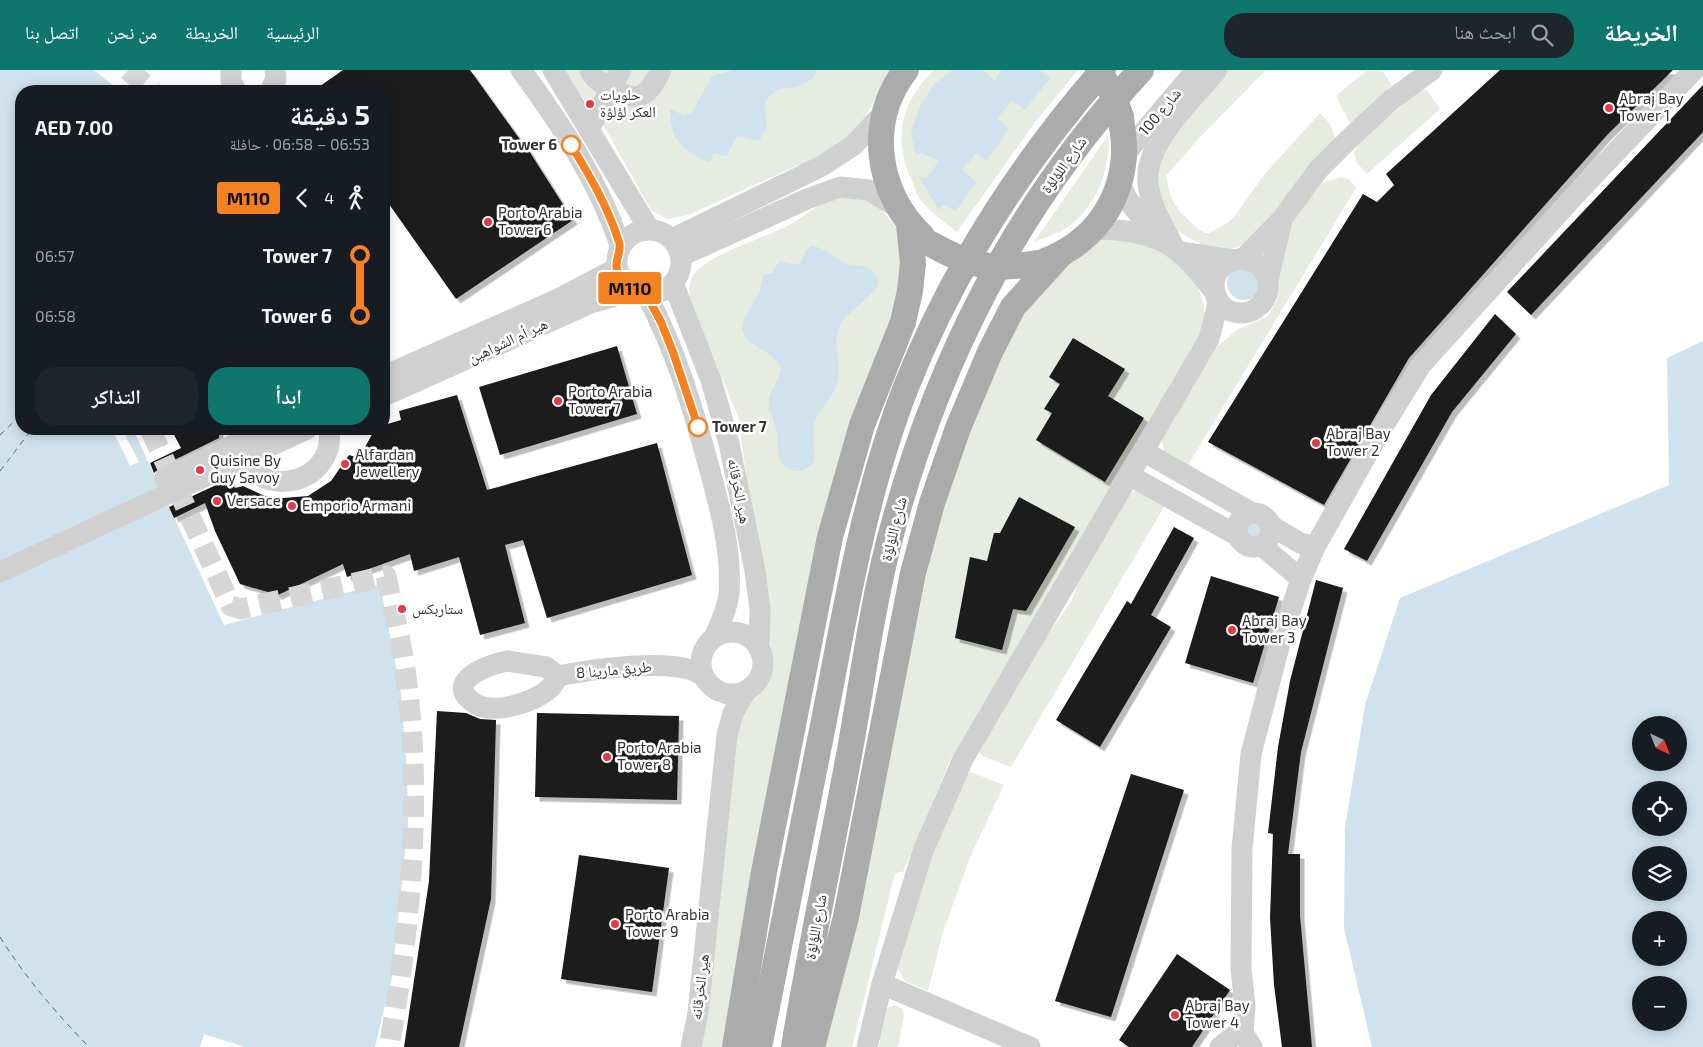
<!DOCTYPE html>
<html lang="ar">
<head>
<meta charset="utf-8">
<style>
  :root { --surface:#171b24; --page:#20242c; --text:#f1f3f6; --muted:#9ea1a6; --accent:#0f766e }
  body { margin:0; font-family:"Exo 2","Noto Naskh Arabic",sans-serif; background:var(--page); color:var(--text); direction:rtl; height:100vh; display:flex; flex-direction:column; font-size:19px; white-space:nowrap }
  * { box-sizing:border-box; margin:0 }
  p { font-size:16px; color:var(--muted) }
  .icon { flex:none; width:28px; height:28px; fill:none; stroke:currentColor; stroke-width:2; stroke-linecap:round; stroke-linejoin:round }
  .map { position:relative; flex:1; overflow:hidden; direction:ltr }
  .panel { position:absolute; left:15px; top:15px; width:375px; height:350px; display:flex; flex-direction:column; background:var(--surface); border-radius:20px; box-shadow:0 2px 12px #0003; direction:rtl }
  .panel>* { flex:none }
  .badge { padding:0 10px; border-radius:4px; font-size:18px; line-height:32px }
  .needle { width:32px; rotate:137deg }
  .tools { position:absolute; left:1632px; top:646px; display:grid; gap:10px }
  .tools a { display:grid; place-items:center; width:55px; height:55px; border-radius:50%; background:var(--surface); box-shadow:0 2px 12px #0003; font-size:25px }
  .map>.badge { position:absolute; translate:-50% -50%; box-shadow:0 0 0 2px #fff }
  .legs { display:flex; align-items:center; gap:8px; height:55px; padding:0 20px; font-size:16px }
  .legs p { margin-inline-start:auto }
  .headline { display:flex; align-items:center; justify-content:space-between; height:85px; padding:0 20px }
  h1 { font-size:28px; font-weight:700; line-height:38px }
  .action { display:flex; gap:10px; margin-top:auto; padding:10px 20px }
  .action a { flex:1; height:58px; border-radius:20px; background:var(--accent); color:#fff; font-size:20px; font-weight:700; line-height:58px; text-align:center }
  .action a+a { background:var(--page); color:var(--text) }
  ul { padding:0 20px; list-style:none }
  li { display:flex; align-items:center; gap:18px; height:60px; font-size:19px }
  li i { display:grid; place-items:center; width:8px; height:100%; margin:0 6px; background:currentColor }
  li i::after { content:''; width:12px; height:12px; margin:-6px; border:4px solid; border-radius:50%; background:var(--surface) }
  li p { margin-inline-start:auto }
  li:first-child i { background:linear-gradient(#0000 50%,currentColor 0) }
  li:last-child i { background:linear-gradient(currentColor 50%,#0000 0) }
  header { display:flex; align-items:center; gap:30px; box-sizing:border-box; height:70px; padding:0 25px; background:var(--accent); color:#fff }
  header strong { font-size:24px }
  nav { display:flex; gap:28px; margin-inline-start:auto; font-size:18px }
  .search { width:350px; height:45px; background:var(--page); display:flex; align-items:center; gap:12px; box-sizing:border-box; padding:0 18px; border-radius:20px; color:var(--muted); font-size:19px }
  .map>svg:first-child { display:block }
  .green { fill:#e6ecdf }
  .water { fill:#cfe2ee; fill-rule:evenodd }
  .pier { fill:#fff }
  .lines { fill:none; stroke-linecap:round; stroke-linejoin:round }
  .ferry { stroke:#3f7597; stroke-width:1; stroke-dasharray:6 5; stroke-linecap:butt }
  .building { fill:#1a1a1a; filter:url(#shadow) }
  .minor-tunnel { stroke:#d6d6d6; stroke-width:21; stroke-dasharray:21 11; stroke-linecap:butt }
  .minor { stroke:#d0d0d0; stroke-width:21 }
  .major { stroke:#ababab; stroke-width:26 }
  .major-bridge { stroke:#ababab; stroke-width:26 }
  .line-1-casing { stroke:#fff; stroke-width:11 }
  .line-1 { stroke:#f58220; stroke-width:8 }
  .poi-dot { fill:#e63946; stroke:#fff; stroke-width:2 }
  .stop-1-dot { fill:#fff; stroke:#f58220; stroke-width:2.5 }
  .labels { text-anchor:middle; stroke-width:5; stroke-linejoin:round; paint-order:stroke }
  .poi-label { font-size:15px; fill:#333; stroke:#fff; text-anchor:start }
  .street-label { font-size:15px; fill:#333; stroke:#fff }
  .stop-label { font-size:15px; font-weight:bold; fill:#333; stroke:#fff; text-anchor:end }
</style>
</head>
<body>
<header>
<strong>الخريطة</strong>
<div class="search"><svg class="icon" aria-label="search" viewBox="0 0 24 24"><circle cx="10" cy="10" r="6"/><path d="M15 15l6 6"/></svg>ابحث هنا</div>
<nav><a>الرئيسية</a><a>الخريطة</a><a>من نحن</a><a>اتصل بنا</a></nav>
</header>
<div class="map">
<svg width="1703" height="977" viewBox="0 0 1703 977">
  <defs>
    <filter id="shadow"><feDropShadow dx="4.5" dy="4.5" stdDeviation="0" flood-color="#0004"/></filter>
  </defs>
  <rect width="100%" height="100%" fill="#fff"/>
  <g class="green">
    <path d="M562 0H892L856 63 813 92 796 96 688 145 667 149 651 140 601 51Z"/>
    <path d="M934 0H1078L1036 51 957 162C945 153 932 143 922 132 917 126 915 118 912 111 892 69 901 32 934 0Z"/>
    <path d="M1223 0H1266L1201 66 1166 106 1171 128 1180 142 1198 159 1205 163H1209L1226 154 1234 147 1264 105 1320 43 1330 54 1335 69 1271 150 1248 173 1231 179 1208 178 1174 159 1154 117 1160 81Z"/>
    <path d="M1367 0 1382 1 1392 15 1352 53 1349 52 1336 26Z"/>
    <path d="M1426 19 1440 39 1367 104 1357 93 1354 82 1361 71 1378 55 1418 22Z"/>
    <path d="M1109 64C1110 102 1095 143 1059 162 1052 166 1042 168 1034 172Z"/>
    <path d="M1341 107 1350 110 1356 118 1188 395 1164 381 1161 367 1216 278 1237 260 1268 246 1277 230 1281 165 1321 114Z"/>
    <path d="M839 127 857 128 873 132 887 146 897 159 907 207 865 329 727 977H697L731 668 751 624 761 614 770 599 771 580 738 346 690 231C689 220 688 211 696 202 712 183 765 168 789 155 807 145 817 133 839 127Z"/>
    <path d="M1130 164C1145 172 1165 179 1177 190 1199 209 1208 235 1204 263L951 688 903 802 895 803 852 977H818L913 568 942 433 977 334 1021 241 1061 199 1100 170 1112 166Z"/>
    <path d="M1136 420 1167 432 1011 697 982 686 978 680 1032 588 1072 530 1081 503 1127 426Z"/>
    <path d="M971 702 1004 715 971 785 943 862 928 921 905 911 896 895 930 785 966 704Z"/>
    <path d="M895 935 903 939 904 946 898 977H879L880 970 876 969C880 954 879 939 895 935Z"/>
  </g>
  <g class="water">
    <path d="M0 0H94L120 21H21V359H133L224 555 380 514 401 623 407 701 408 754 392 907 375 977H245L204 964 200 977H0Z"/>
    <path d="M734 0H817C806 31 754 1 767 56L759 71 737 66 727 86 714 83 709 93C682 79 670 71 670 39L685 46 692 42 712 6Z"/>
    <path d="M952 0H982L995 10 1002 0H1040L1050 8 1025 40 1012 31 997 48 1009 59 987 90 976 83 962 100 976 112 956 141 943 134 939 140 919 107 927 108 939 91 922 83 916 86 911 63 920 36 934 14Z"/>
    <path d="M811 176C827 177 834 189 848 194 855 196 864 195 870 199 874 202 878 206 878 212 878 225 845 241 839 257 832 276 843 294 837 313 834 326 823 335 817 346 810 360 815 375 814 391 809 397 803 402 795 401 773 397 780 374 776 359 774 349 767 340 769 329 770 319 780 311 781 297 772 282 761 282 749 271 732 255 753 238 759 223 762 217 762 210 764 204L772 203 779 191 800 195 805 182Z"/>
    <circle cx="1244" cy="213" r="17"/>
    <path d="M1703 271V977H1372L1344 858 1345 758 1365 635 1400 528 1669 415 1667 288ZM1641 655H1679V692H1641ZM1641 720H1679V758H1641ZM1641 785H1679V822H1641ZM1641 850H1679V888H1641ZM1641 915H1679V952H1641Z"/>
    <circle cx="1253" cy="461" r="9"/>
  </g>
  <path class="pier" d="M112 359H122L139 392 130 396Z"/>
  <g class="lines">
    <g class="ferry">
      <path d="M0 365 21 345"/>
      <path d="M0 401 32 359"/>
      <path d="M0 867C25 907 56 943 89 977"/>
    </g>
  </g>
  <g class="building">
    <path d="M343 0H470L521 71 522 70 573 150 456 229 384 127V21H313Z"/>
    <path d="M1500 0H1673L1608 64 1409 288 1324 435 1208 372 1363 124 1377 132 1394 115 1386 104Z"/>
    <path d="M1703 15V62L1531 245 1507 222Z"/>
    <path d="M1495 244 1516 264 1452 342 1367 491 1344 479 1431 325Z"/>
    <path d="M1073 268 1125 299 1108 326 1144 348 1105 412 1036 370 1052 343 1044 339 1060 314 1049 307Z"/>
    <path d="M617 276 637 344 500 385 479 317Z"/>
    <path d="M457 325 487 420 657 373 692 505 547 548 523 470 505 475 525 553 480 565 459 487 414 501 410 484 347 507 343 494 278 525 240 514 215 461 205 433 174 448 169 437 229 409 235 418 243 416 271 429 308 426 331 411 349 385 359 388 375 359H384V355L401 350 399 341Z"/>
    <path d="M171 359H219V368L160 397 154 403 150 393 181 378Z"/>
    <path d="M1019 427 1075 457 1026 541 1013 539 1002 580 955 568 970 487 987 491 994 463H1000Z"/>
    <path d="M1174 457 1194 468 1151 545 1171 557 1100 677 1056 650 1127 531 1131 534Z"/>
    <path d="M1211 506 1279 527 1253 613 1185 593Z"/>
    <path d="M1316 510 1343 518 1301 682 1288 784H1300V846L1312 977H1282L1274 915 1270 848 1273 764 1268 763 1278 677 1290 611Z"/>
    <path d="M437 641 466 643 480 649 496 650 491 829 459 977H404L429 811Z"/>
    <path d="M537 643 679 646 677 730 535 727Z"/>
    <path d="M1131 704 1184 720 1111 947 1055 931Z"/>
    <path d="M579 785 669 798 652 922 561 909Z"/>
    <path d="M1177 884 1230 920 1192 977H1129L1119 970Z"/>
  </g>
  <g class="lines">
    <g class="minor-tunnel">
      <path d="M128 0 153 21"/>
      <path d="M150 359 231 536 241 539 386 506C394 544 404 583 408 622 421 740 410 860 389 977"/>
    </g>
    <g class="minor">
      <path d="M231 0V11L236 21"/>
      <path d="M521 0C561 54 599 112 620 175"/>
      <path d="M553 0 649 159"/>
      <path d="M590 0C594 9 601 13 610 18 638 33 647 29 661 0"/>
      <path d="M270 21 276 9 275 0"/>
      <path d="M589 59 621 0"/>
      <path d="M1125 84 1196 0"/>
      <path d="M1120 114 1128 130 1158 169"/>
      <path d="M1095 159C1155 160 1178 172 1213 220"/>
      <circle cx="649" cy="192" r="32"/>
      <path d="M672 169 822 96 854 75 885 41"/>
      <path d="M1174 177C1164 157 1150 136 1148 113 1144 72 1193 30 1217 0"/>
      <path d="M1181 182 1233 190"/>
      <path d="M681 186 807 129 840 117 869 120 898 138"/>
      <circle cx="1241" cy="216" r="27"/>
      <path d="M1243 189 1282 149 1318 100 1348 70 1391 30 1432 0"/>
      <path d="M1268 210 1282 150"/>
      <path d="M673 213 711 310 729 373 755 501 760 539 759 579"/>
      <path d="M646 224C675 278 693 338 709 397 720 438 732 481 729 524 727 540 720 554 714 568"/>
      <path d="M384 306 558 229 617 198"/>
      <path d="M384 326 591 233 634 221"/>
      <path d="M235 376C257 435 337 414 329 359"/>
      <path d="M1143 381 1252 443"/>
      <path d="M1129 405 1238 466"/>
      <path d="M165 408 266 359"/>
      <circle cx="1254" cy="460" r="17"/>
      <path d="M1270 455 1300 473 1315 477"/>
      <path d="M1262 476 1301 509"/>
      <path d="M0 502 307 359"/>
      <circle cx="732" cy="593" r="31"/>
      <path d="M507 591 546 597 558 606C556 610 553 615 550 618 535 632 493 646 474 633 442 611 490 594 507 591Z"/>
      <path d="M558 606C588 600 684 585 704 607"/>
      <path d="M882 914 1030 977"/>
      <path d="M691 977 698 943 727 665 733 643 746 621"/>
      <path d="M867 977 882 914 923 781 963 689 1209 269 1218 233"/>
      <path d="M1220 977 1235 965 1243 963"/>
      <path d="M1252 977 1243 963 1245 936 1241 899 1242 779 1251 684 1280 573 1301 509 1315 477 1379 363 1421 295 1577 123 1694 0"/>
    </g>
    <g class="major">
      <path d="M906 0C866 51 876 123 922 166"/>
      <path d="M1045 191C1091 173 1120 136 1124 86 1125 73 1122 59 1121 47"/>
      <path d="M735 977 764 802 830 467 862 355 903 252 910 221 913 193 909 154"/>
      <path d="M759 977C782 861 805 745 828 630 848 525 867 417 906 317 952 201 1021 94 1103 0"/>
      <path d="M794 977C810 879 831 783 849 685 862 614 871 542 889 472 936 293 1015 136 1141 0"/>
      <path d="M812 977 846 847 913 503 932 433 958 358 990 282 1013 237 1060 185"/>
    </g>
    <g class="major-bridge">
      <path d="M1098 0 1113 24 1121 47"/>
      <path d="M931 174C969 196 994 201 1038 193"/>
    </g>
  </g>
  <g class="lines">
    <g class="line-1-casing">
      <path id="line-1" d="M571 75C590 106 608 137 619 172 623 183 610 193 621 209 627 218 636 222 646 224L661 252 673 282 698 357"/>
    </g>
    <use href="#line-1" class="line-1"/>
  </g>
  <g class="poi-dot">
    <circle cx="590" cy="34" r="5"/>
    <circle cx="1609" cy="38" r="5"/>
    <circle cx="488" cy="152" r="5"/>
    <circle cx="558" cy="331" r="5"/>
    <circle cx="1316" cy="373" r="5"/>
    <circle cx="345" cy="394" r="5"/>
    <circle cx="200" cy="400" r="5"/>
    <circle cx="217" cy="431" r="5"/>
    <circle cx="292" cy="436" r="5"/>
    <circle cx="402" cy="539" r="5"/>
    <circle cx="1232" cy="560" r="5"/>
    <circle cx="607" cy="687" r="5"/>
    <circle cx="615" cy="854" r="5"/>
    <circle cx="1175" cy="945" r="5"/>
  </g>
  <g class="stop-1-dot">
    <circle cx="571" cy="75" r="9"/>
    <circle cx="698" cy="357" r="9"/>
  </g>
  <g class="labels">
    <g class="poi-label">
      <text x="600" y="30">حلويات<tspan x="600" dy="17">العكر لؤلؤة</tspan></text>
      <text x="1619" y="34">Abraj Bay<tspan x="1619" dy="17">Tower 1</tspan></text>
      <text x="498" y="148">Porto Arabia<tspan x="498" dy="17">Tower 6</tspan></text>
      <text x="568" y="327">Porto Arabia<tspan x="568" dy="17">Tower 7</tspan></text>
      <text x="1326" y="369">Abraj Bay<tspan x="1326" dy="17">Tower 2</tspan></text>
      <text x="355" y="390">Alfardan<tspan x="355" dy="17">Jewellery</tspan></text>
      <text x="210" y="396">Quisine By<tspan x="210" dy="17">Guy Savoy</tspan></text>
      <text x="227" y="436">Versace</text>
      <text x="302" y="441">Emporio Armani</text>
      <text x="412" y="544">ستاربكس</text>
      <text x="1242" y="556">Abraj Bay<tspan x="1242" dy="17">Tower 3</tspan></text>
      <text x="617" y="683">Porto Arabia<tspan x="617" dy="17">Tower 8</tspan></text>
      <text x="625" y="850">Porto Arabia<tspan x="625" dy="17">Tower 9</tspan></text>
      <text x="1185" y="941">Abraj Bay<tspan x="1185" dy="17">Tower 4</tspan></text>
    </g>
    <g class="street-label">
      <text transform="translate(1160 42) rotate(-50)" y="5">شارع 100</text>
      <text transform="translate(1064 95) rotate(-54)" y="5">شارع اللؤلؤة</text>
      <text transform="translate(508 271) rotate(-25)" y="5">هير أم الشواهين</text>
      <text transform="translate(739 421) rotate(79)" y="5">هير الخرقانه</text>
      <text transform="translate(894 459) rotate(-76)" y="5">شارع اللؤلؤة</text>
      <text transform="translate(614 600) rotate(-5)" y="5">طريق مارينا 8</text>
      <text transform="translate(816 857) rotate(-80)" y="5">شارع اللؤلؤة</text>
      <text transform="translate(700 917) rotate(-83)" y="5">هير الخرقانه</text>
    </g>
    <g class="stop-label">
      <text x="557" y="80">Tower 6</text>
      <text x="712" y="362" text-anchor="start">Tower 7</text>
    </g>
  </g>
</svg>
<div class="tools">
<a><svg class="needle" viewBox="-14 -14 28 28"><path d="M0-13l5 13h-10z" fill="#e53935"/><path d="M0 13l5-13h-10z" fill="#9ea1a6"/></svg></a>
<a><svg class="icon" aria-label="locate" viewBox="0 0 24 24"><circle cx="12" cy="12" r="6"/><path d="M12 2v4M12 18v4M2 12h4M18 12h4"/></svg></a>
<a><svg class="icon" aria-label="layers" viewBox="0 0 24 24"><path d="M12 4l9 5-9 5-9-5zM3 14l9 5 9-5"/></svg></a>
<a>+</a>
<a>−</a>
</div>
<b class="badge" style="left:630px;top:218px;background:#f58220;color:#111">M110</b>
<section class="panel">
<div class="headline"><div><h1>5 دقيقة</h1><p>06:53 – 06:58 · حافلة</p></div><b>AED 7.00</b></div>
<div class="legs"><svg class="icon" aria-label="walk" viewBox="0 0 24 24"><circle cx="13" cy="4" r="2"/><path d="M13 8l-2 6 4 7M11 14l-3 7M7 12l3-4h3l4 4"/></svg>4<svg class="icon" aria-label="back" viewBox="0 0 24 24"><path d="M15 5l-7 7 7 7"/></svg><b class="badge" style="background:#f58220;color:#111">M110</b></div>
<ul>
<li><i style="color:#f58220"></i><b>Tower 7</b><p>06:57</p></li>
<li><i style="color:#f58220"></i><b>Tower 6</b><p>06:58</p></li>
</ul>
<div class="action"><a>ابدأ</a><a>التذاكر</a></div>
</section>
</div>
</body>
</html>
